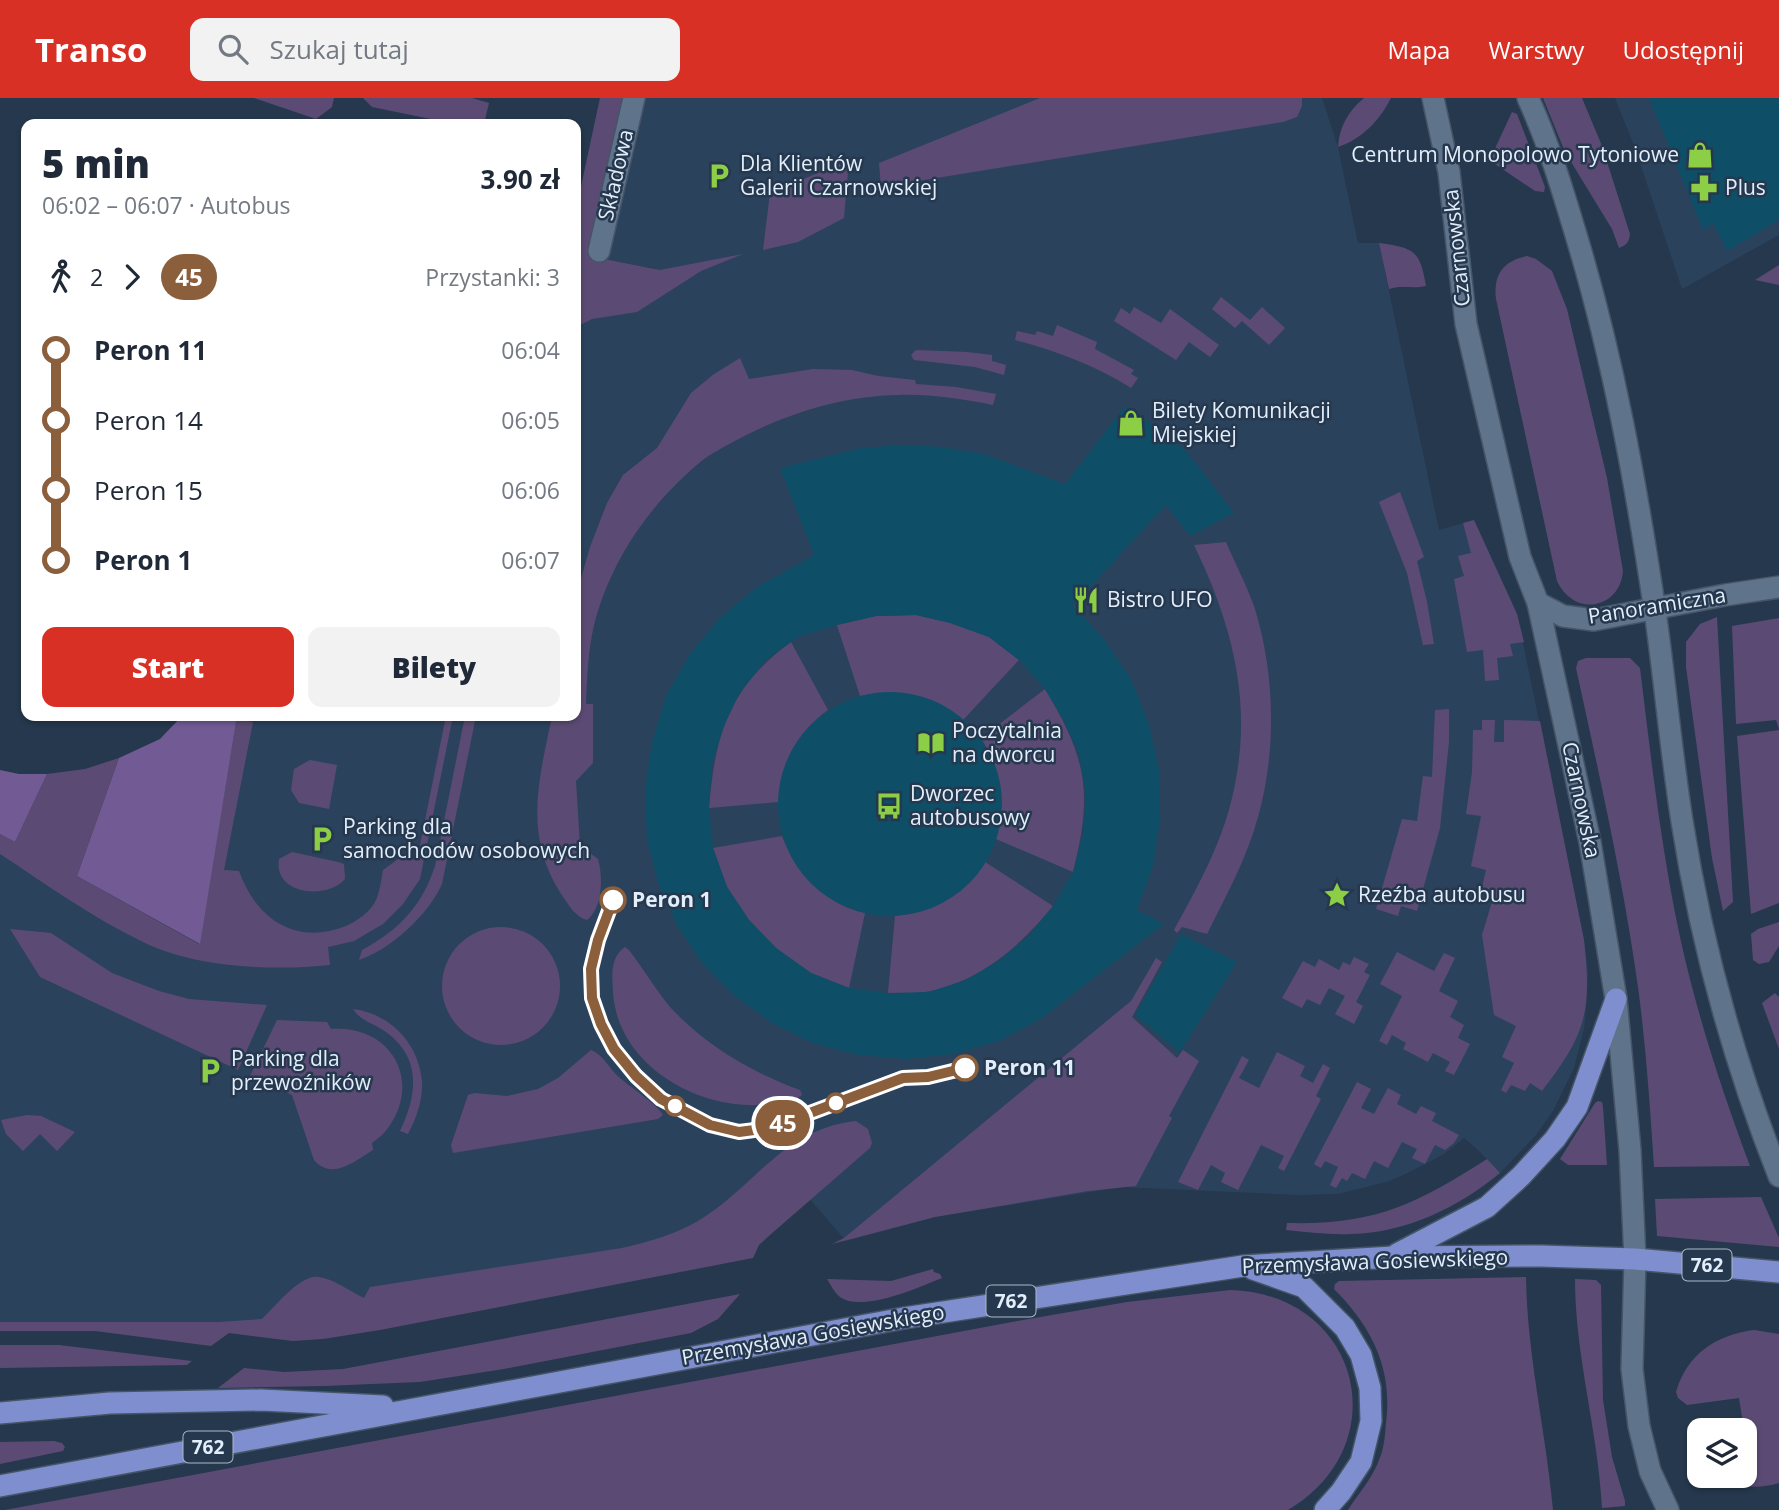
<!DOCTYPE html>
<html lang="pl">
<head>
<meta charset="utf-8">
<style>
  :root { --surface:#fff; --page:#f2f2f3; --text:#1f2937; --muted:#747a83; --accent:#d93025 }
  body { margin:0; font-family:"Open Sans",sans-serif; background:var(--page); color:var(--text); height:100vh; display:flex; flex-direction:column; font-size:26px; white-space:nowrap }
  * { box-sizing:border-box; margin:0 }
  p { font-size:23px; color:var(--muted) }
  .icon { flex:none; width:38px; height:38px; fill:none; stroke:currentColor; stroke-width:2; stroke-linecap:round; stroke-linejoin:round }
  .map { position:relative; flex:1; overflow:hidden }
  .panel { position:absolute; left:21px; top:21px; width:560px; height:602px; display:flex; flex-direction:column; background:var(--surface); border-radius:14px; box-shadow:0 2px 5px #0004 }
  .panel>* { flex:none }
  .badge { padding:0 14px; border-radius:23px; font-size:24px; line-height:46px }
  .controls { position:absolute; left:1687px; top:1320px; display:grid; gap:14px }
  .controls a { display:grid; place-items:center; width:70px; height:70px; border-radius:14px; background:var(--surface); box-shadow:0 2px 5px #0004; font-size:35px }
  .map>.badge { position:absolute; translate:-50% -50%; box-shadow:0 0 0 4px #fff }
  .legs { display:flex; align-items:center; gap:10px; height:77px; padding:0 21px; font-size:23px }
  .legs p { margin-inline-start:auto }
  .headline { display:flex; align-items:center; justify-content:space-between; height:119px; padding:0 21px }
  h1 { font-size:38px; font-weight:800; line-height:52px }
  .cta { display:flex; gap:14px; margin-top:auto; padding:14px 21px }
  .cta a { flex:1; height:80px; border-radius:14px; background:var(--accent); color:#fff; font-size:28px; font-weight:800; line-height:80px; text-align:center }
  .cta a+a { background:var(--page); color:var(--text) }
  ul { padding:0 21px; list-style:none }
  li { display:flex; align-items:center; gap:24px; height:70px; font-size:26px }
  li i { display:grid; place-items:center; width:10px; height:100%; margin:0 9px; background:currentColor }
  li i::after { content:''; width:18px; height:18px; margin:-9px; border:5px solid; border-radius:50%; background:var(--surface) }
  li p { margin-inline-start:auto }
  li:first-child i { background:linear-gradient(#0000 50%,currentColor 0) }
  li:last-child i { background:linear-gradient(currentColor 50%,#0000 0) }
  header { display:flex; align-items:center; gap:42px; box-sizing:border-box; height:98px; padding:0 35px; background:var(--accent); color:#fff }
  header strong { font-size:33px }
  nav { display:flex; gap:38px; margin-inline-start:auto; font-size:24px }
  .search { width:490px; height:63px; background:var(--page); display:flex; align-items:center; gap:18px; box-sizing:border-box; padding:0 24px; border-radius:14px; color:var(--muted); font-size:26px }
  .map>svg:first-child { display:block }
  .built { fill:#2b425d }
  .green { fill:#5b4b74 }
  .forest { fill:#725b94 }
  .building { fill:#0e4f67; fill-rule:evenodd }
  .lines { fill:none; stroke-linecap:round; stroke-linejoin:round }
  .minor-casing { stroke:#455567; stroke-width:24 }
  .major-casing { stroke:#455567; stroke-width:24 }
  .minor { stroke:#5f738b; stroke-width:21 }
  .major { stroke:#7f8ecf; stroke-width:21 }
  .line-1-casing { stroke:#fff; stroke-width:16 }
  .line-1 { stroke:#8b5e3c; stroke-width:10 }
  .stop-1-dot { fill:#fff; stroke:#8b5e3c; stroke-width:3.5 }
  .labels { text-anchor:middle; stroke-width:5; stroke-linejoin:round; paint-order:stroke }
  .shield { fill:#26384d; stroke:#aab7c8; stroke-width:2 }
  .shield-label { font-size:19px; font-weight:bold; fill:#e3eefc }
  .poi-label { font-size:21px; fill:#e3eefc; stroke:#26384d; text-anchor:start }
  .street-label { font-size:21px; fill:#e3eefc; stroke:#26384d }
  .stop-label { font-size:21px; font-weight:bold; fill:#e3eefc; stroke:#26384d; text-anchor:start }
</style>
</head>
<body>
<header>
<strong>Transo</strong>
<div class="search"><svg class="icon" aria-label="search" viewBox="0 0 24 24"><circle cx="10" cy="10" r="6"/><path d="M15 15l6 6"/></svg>Szukaj tutaj</div>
<nav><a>Mapa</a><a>Warstwy</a><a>Udostępnij</a></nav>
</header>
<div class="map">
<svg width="1779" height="1412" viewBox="0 0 1779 1412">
  <rect width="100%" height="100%" fill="#26384d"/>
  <g class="built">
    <path d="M600 0H1322L1338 49 1358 145H1379L1439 432 1474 422 1517 516 1584 842 1588 875 1586 912 1584 931 1574 970 1553 1013 1536 1037 1500 1075 1478 1052 1464 1040 1444 1056 1416 1071 1390 1083 1338 1096 1298 1097 1122 1089 935 1119 846 1143 808 1099 711 1142 245 1230H0V736L199 846 237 618H576V196L604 182 657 171 576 156V112Z"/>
    <path d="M1615 0H1779V137L1682 191 1635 50Z"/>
  </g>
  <g class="green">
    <path d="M254 0H334L332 9 316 21Z"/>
    <path d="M363 0H472L489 5 484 26H455L372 9Z"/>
    <path d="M600 0H625L589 158 660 172 743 156 701 173 637 214 592 221 576 229V210L580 192 576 190V112Z"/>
    <path d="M1040 0H1302V8L1297 19 1283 24 881 89 879 65Z"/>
    <path d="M1364 0H1391C1380 22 1362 41 1338 49 1339 29 1349 12 1364 0Z"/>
    <path d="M1543 0H1582L1602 48 1630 136C1629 144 1627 147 1619 150L1612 131 1565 54Z"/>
    <path d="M1512 14 1517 16 1545 89 1544 94 1535 93 1492 64V57Z"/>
    <path d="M849 62 844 120 798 144 763 152 770 95Z"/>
    <path d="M1379 145C1415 150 1420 153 1426 188 1413 191 1403 187 1389 191Z"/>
    <path d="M1527 158 1536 161 1552 173 1567 211 1607 380 1623 473C1620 511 1574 520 1557 483L1496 201C1493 177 1503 163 1527 158Z"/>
    <path d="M1779 167V187L1755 182Z"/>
    <path d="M1221 199 1250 222 1262 209 1285 230 1269 247 1242 223 1235 230 1212 211Z"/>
    <path d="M1134 209 1161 225 1170 211 1219 247 1210 259 1189 244 1176 262 1114 223 1121 210 1130 216Z"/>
    <path d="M1057 227 1097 244 1095 251 1134 272 1131 276 1138 280 1131 290C1095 267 1056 253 1015 242L1017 233 1035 237 1037 233 1053 238Z"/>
    <path d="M916 252 967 254 992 257V263L1006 267 1004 277 975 269 914 262 911 257Z"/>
    <path d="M740 260 749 281 813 271 852 272 878 278 915 282 916 286 956 289 996 296 993 307C962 301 930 296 898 297 840 298 782 317 731 345 722 350 712 355 704 361 651 404 611 461 594 527 588 553 587 580 586 606H593V665L576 683 580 748 598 761C603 778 603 810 587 822 575 819 568 806 561 796 523 736 539 682 552 618H576V498L590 449 607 405 623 377 657 350 691 295 714 276Z"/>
    <path d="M1400 394 1424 459 1417 463 1427 504 1434 546 1423 547 1407 475 1379 404Z"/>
    <path d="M1474 422 1517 516 1524 544 1510 546 1513 558 1497 560 1499 582 1485 583 1483 552 1467 554 1454 481 1464 478 1458 458 1471 455 1463 425Z"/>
    <path d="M1226 444C1235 465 1246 486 1254 508 1275 574 1277 652 1258 719 1247 760 1226 798 1207 836L1182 829 1177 835 1174 832C1197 790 1221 747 1232 700 1254 609 1234 530 1194 447Z"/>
    <path d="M916 517 951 525 989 539 1019 562 963 622C934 596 898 590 860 598L837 527 876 518Z"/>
    <path d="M1717 519 1733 804 1723 813 1712 760 1686 569V544L1700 526Z"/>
    <path d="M1779 520V631L1776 622 1736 626 1732 528Z"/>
    <path d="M791 544 828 612C796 635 782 666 778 704L709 710C715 637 729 589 791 544Z"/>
    <path d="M1586 560H1630L1640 570C1651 660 1661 750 1680 839 1697 917 1722 993 1750 1068L1654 1069C1650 1009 1646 948 1638 889 1623 781 1599 676 1576 570L1578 563Z"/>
    <path d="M1045 591C1087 661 1093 694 1073 774L996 741C1004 706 1002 671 980 641Z"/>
    <path d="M1449 611V644L1440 730 1417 813 1401 808 1398 818 1376 811 1402 721 1417 723 1423 678 1432 679 1435 612Z"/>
    <path d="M237 618H242V622L253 624 224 772 239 773C256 821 296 848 346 828 357 823 369 815 375 804 380 795 381 782 383 772L401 759 417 762 446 618H453L420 781 403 806 383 826 354 843 328 849 330 867C272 873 194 870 141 843 91 819 46 786 0 756V736L15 744 47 676 85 671 119 660 77 778 199 846Z"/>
    <path d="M465 618H476L442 786C429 816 390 852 359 862L362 852C399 832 422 808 435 768Z"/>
    <path d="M1482 622H1495L1494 644H1504V622L1540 623 1584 842C1592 914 1586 936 1542 993L1530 985 1525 993 1511 987 1506 995 1501 992 1514 965 1502 959 1516 928 1494 917 1482 837 1494 797 1481 793 1486 772 1471 768 1481 718 1466 716 1472 674 1473 632H1482Z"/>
    <path d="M1779 632V805L1751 816 1737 638Z"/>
    <path d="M310 662 337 667 329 711 299 705 291 692 294 671Z"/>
    <path d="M782 738C797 776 824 805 865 815L849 890 811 875 776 850 749 822 727 789 713 750Z"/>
    <path d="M292 754 338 764 344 766 345 781C327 802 273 797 279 761Z"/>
    <path d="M985 764 1053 808C1020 848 983 881 931 893 917 896 902 895 888 895L895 818C933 814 965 797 985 764Z"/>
    <path d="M1779 824V848L1769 864 1759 866 1753 862 1751 836 1758 831Z"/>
    <circle cx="501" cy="888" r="59"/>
    <path d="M10 831 51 835 112 875 159 893 189 901 267 907 238 972 40 879Z"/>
    <path d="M625 849 629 852C643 870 655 891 670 909 706 948 751 974 800 992L802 997 796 1001C781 1003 764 1008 748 1007 686 1005 616 961 613 893 612 878 610 859 625 849Z"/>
    <path d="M1397 854 1434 873 1444 855 1455 860 1439 893 1458 903 1450 919 1464 927 1458 940 1470 946 1454 977 1445 973 1450 964 1433 955 1428 964 1403 951 1406 945 1392 937 1387 947 1379 943 1402 898 1380 886Z"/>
    <path d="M1354 859 1369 866 1364 874 1370 877 1356 904 1363 908 1354 926 1335 916 1345 898 1329 890 1320 907 1307 901 1302 910 1282 900 1303 863 1315 869 1319 861 1339 872 1343 864 1350 867Z"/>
    <path d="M1156 860 1162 864 1132 919 1177 960 1183 952 1199 963 1169 1018 1172 1020 1136 1088 1088 1093 935 1119 832 1146 844 1140 1131 903Z"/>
    <path d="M1775 895 1779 899V951L1762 905Z"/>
    <path d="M353 911C391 916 419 946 422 984 423 1002 416 1021 408 1036L400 1033C418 995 422 958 383 932 371 924 361 923 353 911Z"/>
    <path d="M277 922 327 924 331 931C390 926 423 982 388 1030 384 1036 378 1040 372 1045L373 1052C355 1063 332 1083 314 1062L292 997 250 978Z"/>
    <path d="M591 952C603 956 610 972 620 980 630 989 658 1007 663 1017L658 1021 453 1055 451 1047 468 997 474 995 507 998 538 991 558 980Z"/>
    <path d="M1277 954 1305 968 1300 978 1313 985 1323 966 1330 970 1316 998 1321 1001 1284 1073 1278 1070 1284 1058 1261 1047 1238 1092 1221 1084 1225 1075 1211 1067 1198 1092 1178 1084 1242 958 1249 962 1239 980 1259 990Z"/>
    <path d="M1357 984 1371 991 1361 1010 1374 1016 1388 990 1401 997 1397 1006 1416 1016 1421 1008 1436 1015 1432 1023 1459 1037 1454 1045 1445 1052 1435 1047 1425 1066 1412 1060 1417 1051 1402 1044 1388 1070 1374 1063 1365 1081 1352 1075 1347 1083 1342 1080 1336 1090 1330 1087 1338 1069 1325 1063 1321 1070 1314 1066Z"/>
    <path d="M1598 1003 1602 1004 1603 1009 1607 1067H1568L1560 1061 1595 1005Z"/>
    <path d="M27 1017 41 1018 75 1034 57 1053 40 1036 23 1053 6 1036 1 1022Z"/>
    <path d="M856 1023 868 1031 872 1045 870 1050 770 1137 759 1147 753 1160 380 1232 323 1241 293 1243 229 1235 211 1248 95 1233H0V1224H219L262 1221C275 1209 300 1176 319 1179 334 1181 351 1194 364 1200L370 1189 622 1150C648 1144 674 1137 698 1123 754 1090 782 1031 856 1023Z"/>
    <path d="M1487 1061 1500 1075C1459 1109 1406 1135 1351 1136 1329 1137 1307 1134 1286 1132L1287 1125C1375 1127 1415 1107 1487 1061Z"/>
    <path d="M1761 1099 1779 1140V1149L1657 1138 1655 1101Z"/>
    <path d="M933 1171 934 1174 940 1176 942 1180C919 1189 863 1215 840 1199 834 1194 831 1187 827 1181L891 1183Z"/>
    <path d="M1526 1179C1527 1257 1546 1334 1553 1412H1348C1358 1396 1372 1381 1379 1362 1384 1351 1385 1338 1386 1325 1393 1271 1372 1229 1334 1191L1335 1186 1339 1183Z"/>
    <path d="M1575 1181 1596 1182 1601 1187 1603 1302 1612 1359 1625 1403V1408L1602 1410C1598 1333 1575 1258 1575 1181Z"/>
    <path d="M1230 1192C1359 1195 1399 1346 1288 1412H5L1012 1224 1127 1204Z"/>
    <path d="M740 1196 718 1221 691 1235 504 1271 420 1284 324 1288 218 1290 244 1270 284 1274 343 1271Z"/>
    <path d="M1754 1232 1779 1236V1385C1756 1392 1733 1389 1711 1377H1745V1332H1717L1743 1326 1739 1300 1687 1307 1678 1300 1676 1294C1687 1256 1716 1237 1754 1232Z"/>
    <path d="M0 1247H59L192 1263 187 1267 0 1270Z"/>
    <path d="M1699 1336V1368C1691 1360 1685 1352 1689 1341Z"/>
    <path d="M54 1343 62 1345 65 1349 63 1353 0 1366V1344Z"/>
  </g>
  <g class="forest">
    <path d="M182 618H237L200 846 77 778 119 660 160 641Z"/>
    <path d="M0 672 19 676H47L15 744 0 736Z"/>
  </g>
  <g class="building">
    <path d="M1649 0H1779V122L1727 153 1713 125 1703 132Z"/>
    <path d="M1125 308 1157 329 1187 354 1234 415 1190 438 1166 407 1073 508 1104 541 1131 581 1149 626 1159 673 1160 721 1153 768 1137 812 1164 826 1042 920 999 943 953 956 906 961 858 957 813 945 772 925 735 898 702 865 677 827 658 785 647 740 645 692 652 644 666 598 690 556 720 520 757 489 814 457 780 370 861 350 902 347 942 349 984 356 1065 386ZM916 517 950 525 989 539 1019 562 1045 591 1064 623 1079 657 1086 697 1083 736 1073 774 1053 808 1030 836 1000 862 966 882 929 894 888 895 849 890 811 875 776 850 749 822 727 789 713 750 709 710 712 667 723 630 740 594 766 562 798 539 837 527 876 518Z"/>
    <circle cx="890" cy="706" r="112"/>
    <path d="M1181 836 1237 864 1180 954 1135 917Z"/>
  </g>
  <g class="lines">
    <g class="minor-casing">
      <g id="minor">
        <path d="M1433 0 1449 74 1466 226 1520 459 1538 505 1590 744 1616 901 1630 1052 1635 1161 1632 1271 1639 1328 1650 1373 1668 1412"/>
        <path d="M1528 0C1548 44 1562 90 1576 137 1613 259 1636 386 1655 513 1665 583 1671 654 1682 723 1701 845 1734 964 1779 1078"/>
        <path d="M599 153 634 0"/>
        <path d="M1538 505 1563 518 1594 522 1725 497 1779 489"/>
      </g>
    </g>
    <g class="major-casing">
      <g id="major">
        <path d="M1397 1156 1487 1109 1521 1078 1555 1041 1577 1009 1616 901"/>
        <path d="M1253 1171 1304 1189 1345 1230 1361 1257 1370 1290 1371 1323 1361 1364 1341 1394 1325 1412"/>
        <path d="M0 1315 110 1305 261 1302 383 1308"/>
        <path d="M0 1388 904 1220 1243 1168 1393 1159 1541 1158 1635 1161 1779 1174"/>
      </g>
    </g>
    <use href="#minor" class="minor"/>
    <use href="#major" class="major"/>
  </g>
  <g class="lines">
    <g class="line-1-casing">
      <path id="line-1" d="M613 802 598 842 591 871 592 900 601 926 614 951 636 978 661 1001 710 1027 739 1034 770 1030 903 980 928 979 965 970"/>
    </g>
    <use href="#line-1" class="line-1"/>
  </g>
  <defs>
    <g id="shop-bare" transform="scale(2.1)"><path d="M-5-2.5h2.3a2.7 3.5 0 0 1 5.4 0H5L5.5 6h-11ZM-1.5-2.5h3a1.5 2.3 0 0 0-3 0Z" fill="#8cce45" stroke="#26384d" stroke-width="2.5" paint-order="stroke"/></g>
    <g id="parking-bare" transform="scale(2.1)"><path d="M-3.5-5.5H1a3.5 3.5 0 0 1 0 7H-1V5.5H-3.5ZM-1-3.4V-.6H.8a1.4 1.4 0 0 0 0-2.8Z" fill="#8cce45" stroke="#26384d" stroke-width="2.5" paint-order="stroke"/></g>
    <g id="pharmacy-bare" transform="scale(2.1)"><path d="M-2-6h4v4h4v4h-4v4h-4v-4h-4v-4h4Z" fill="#8cce45" stroke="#26384d" stroke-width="2.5" paint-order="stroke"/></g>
    <g id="restaurant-bare" transform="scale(2.1)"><path d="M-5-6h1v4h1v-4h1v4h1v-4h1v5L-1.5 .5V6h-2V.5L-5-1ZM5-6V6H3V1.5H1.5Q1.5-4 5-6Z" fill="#8cce45" stroke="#26384d" stroke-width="2.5" paint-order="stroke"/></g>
    <g id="library-bare" transform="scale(2.1)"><path d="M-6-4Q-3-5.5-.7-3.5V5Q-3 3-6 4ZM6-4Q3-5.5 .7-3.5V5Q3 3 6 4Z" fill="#8cce45" stroke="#26384d" stroke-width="2.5" paint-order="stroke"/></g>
    <g id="bus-bare" transform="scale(2.1)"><path d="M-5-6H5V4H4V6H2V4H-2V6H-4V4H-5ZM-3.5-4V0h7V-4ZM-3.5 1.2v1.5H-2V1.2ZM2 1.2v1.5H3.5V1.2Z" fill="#8cce45" stroke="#26384d" stroke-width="2.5" paint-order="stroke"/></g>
    <g id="sight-bare" transform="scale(2.1)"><path d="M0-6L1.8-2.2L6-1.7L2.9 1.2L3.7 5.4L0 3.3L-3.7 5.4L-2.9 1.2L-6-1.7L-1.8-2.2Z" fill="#8cce45" stroke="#26384d" stroke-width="2.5" paint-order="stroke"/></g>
  </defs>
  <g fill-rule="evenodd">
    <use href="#shop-bare" x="1700" y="57"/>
    <use href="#parking-bare" x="719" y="78"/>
    <use href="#pharmacy-bare" x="1704" y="90"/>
    <use href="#shop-bare" x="1131" y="325"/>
    <use href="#restaurant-bare" x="1086" y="502"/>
    <use href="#library-bare" x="931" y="645"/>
    <use href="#bus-bare" x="889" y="708"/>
    <use href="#parking-bare" x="322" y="741"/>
    <use href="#sight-bare" x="1337" y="797"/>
    <use href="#parking-bare" x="210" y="973"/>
  </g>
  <g class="stop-1-dot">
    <circle cx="613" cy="802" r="12"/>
    <circle cx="965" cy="970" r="12"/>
    <circle cx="836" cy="1005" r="9"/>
    <circle cx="675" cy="1008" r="9"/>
  </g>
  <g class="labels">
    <g class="shield">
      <rect x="1682.5" y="1151.5" width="49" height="31" rx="5"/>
      <rect x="986.5" y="1187.5" width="49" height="31" rx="5"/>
      <rect x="183.5" y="1333.5" width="49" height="31" rx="5"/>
    </g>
    <g class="shield-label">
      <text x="1707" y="1174">762</text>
      <text x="1011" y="1210">762</text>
      <text x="208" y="1356">762</text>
    </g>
    <g class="poi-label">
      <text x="1679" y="64" text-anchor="end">Centrum Monopolowo Tytoniowe</text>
      <text x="740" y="73">Dla Klientów<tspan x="740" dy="24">Galerii Czarnowskiej</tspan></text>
      <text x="1725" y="97">Plus</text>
      <text x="1152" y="320">Bilety Komunikacji<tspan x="1152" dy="24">Miejskiej</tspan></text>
      <text x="1107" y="509">Bistro UFO</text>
      <text x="952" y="640">Poczytalnia<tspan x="952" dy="24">na dworcu</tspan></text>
      <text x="910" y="703">Dworzec<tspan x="910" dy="24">autobusowy</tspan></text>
      <text x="343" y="736">Parking dla<tspan x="343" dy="24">samochodów osobowych</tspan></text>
      <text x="1358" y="804">Rzeźba autobusu</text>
      <text x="231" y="968">Parking dla<tspan x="231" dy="24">przewoźników</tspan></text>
    </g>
    <g class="street-label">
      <text transform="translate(616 77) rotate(-77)" y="7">Składowa</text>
      <text transform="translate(1457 150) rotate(-96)" y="7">Czarnowska</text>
      <text transform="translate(1657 508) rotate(-9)" y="7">Panoramiczna</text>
      <text transform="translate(1581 702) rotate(78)" y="7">Czarnowska</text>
      <text transform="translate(1375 1164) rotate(-2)" y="7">Przemysława Gosiewskiego</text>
      <text transform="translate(813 1237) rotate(-10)" y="7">Przemysława Gosiewskiego</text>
    </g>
    <g class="stop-label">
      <text x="632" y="809">Peron 1</text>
      <text x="984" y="977">Peron 11</text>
    </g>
  </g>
</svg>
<div class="controls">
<a><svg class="icon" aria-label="layers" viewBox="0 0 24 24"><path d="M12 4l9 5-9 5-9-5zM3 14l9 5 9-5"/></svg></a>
</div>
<b class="badge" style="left:783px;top:1025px;background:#8b5e3c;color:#fff">45</b>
<section class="panel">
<div class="headline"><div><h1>5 min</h1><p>06:02 – 06:07 · Autobus</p></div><b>3.90 zł</b></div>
<div class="legs"><svg class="icon" aria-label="walk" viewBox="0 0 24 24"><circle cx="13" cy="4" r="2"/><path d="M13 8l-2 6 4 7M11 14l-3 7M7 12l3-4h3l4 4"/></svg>2<svg class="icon" aria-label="forward" viewBox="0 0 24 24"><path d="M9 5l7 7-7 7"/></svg><b class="badge" style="background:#8b5e3c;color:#fff">45</b><p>Przystanki: 3</p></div>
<ul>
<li><i style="color:#8b5e3c"></i><b>Peron 11</b><p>06:04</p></li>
<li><i style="color:#8b5e3c"></i><span>Peron 14</span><p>06:05</p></li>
<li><i style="color:#8b5e3c"></i><span>Peron 15</span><p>06:06</p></li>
<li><i style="color:#8b5e3c"></i><b>Peron 1</b><p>06:07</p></li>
</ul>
<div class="cta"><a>Start</a><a>Bilety</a></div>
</section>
</div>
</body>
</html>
